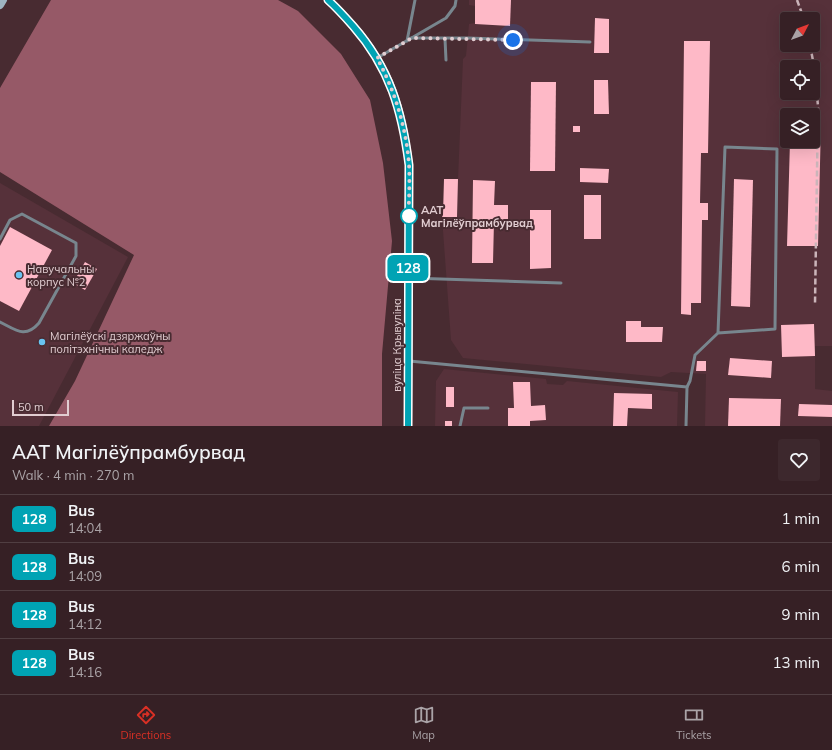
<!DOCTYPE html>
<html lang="en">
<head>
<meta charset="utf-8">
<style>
  :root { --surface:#362025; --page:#3d282d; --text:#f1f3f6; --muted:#aaa3a7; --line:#503e42; --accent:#d93025 }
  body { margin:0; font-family:Mulish,sans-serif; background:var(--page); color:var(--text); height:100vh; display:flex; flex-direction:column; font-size:15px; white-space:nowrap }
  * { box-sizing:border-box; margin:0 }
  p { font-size:13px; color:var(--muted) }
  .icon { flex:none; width:22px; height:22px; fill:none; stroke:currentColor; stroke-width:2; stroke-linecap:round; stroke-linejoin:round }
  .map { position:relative; height:426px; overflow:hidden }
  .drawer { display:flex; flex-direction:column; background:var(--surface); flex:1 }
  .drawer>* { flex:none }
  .badge { padding:0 8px; border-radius:6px; font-size:14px; line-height:26px }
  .needle { width:26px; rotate:49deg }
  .controls { position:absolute; left:780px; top:12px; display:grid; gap:8px }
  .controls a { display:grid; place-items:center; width:40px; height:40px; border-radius:4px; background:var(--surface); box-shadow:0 4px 16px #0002,0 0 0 1px var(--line); font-size:20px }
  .scale { position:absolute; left:12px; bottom:10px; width:57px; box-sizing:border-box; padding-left:4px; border:2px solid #e1cdd1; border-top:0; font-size:11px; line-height:14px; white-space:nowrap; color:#e1cdd1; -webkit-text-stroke:3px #482b31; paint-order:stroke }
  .you { position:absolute; width:20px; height:20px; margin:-10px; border:3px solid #fff; border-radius:50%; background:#1a73e8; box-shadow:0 0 0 6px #1a73e833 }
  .map>.badge { position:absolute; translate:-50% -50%; box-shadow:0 0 0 2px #fff }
  .round { display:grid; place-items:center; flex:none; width:42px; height:42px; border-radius:4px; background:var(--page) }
  .headline { display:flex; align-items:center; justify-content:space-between; height:68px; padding:0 12px }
  h1 { font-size:19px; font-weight:600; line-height:30px }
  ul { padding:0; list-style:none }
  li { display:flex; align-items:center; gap:12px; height:48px; padding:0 12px; border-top:1px solid var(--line) }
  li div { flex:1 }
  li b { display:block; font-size:15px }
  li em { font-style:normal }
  li .badge { min-width:44px; font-weight:700; text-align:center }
  .menu { display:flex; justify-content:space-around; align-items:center; height:56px; border-top:1px solid var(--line); background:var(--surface); font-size:11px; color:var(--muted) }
  .menu a { display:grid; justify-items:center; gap:2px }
  .menu .selected { color:var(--accent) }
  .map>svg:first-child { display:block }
  .built { fill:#56313a; fill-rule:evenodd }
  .forest { fill:#965967 }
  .building { fill:#feb9c7 }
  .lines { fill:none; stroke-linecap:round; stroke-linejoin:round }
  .service { stroke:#78868e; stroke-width:3 }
  .secondary { stroke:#9eb4c1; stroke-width:8 }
  .rail { stroke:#cbb5ba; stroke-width:2.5; stroke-dasharray:6 3; stroke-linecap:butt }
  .line-casing { stroke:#fff; stroke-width:9 }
  .line { stroke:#00a3b4; stroke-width:6 }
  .walk { stroke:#e1cdd1; stroke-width:4; stroke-dasharray:0 7.2 }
  .stop-dot { fill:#fff; stroke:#00a3b4; stroke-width:2 }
  .poi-dot { fill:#69c3f1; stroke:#482b31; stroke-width:1.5 }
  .labels { text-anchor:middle; stroke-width:4; stroke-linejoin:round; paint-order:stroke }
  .stop-label { font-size:11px; font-weight:bold; fill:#e1cdd1; stroke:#482b31; text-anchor:start }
  .poi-label { font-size:11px; fill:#e1cdd1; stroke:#482b31; text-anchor:start }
  .street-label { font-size:11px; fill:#e1cdd1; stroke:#482b31 }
</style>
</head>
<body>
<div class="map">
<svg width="832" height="426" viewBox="0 0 832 426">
  <rect width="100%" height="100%" fill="#482b31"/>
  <g class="built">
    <path d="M469 0H832V346H815V389L832 391V426H705L706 374 671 372 661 377 463 358 451 340 442 217 443 215 444 179H458L463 59 466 56 469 24 475 23V6L469 5ZM787 19H813V45H787ZM787 67H813V93H787ZM787 115H813V141H787Z"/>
    <path d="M0 183 128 257 39 426H0Z"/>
    <path d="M444 369 546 379 547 384 563 385 567 381 678 392 677 426H435L436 381Z"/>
  </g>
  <path class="forest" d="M51 0H278L298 11 341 54 370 100 383 163 392 241 382 354V426H49L75 381 134 255 0 172V88Z"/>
  <g class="building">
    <path d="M475 0H511L510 26 475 24Z"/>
    <path d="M595 18 609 19V53H594Z"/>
    <path d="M684 41H710L708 153H701L700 203H708V220H702L701 303H691V315L681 314Z"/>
    <path d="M594 80H608L609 114H594Z"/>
    <path d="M531 82H556L555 171H530Z"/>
    <path d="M813 123H821L818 246H787L790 141H813Z"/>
    <rect x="573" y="126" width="7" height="6"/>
    <path d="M580 168 609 169 608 183 580 182Z"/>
    <path d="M444 179H458L457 217H442L443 215Z"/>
    <path d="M734 179 753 180 750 307 731 306Z"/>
    <path d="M473 180 495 181 494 205H508V221H494L493 263H472Z"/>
    <rect x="584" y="195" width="17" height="44"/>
    <path d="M530 210H551V268L530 269Z"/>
    <path d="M10 227 52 250 19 311 0 301V246Z"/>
    <path d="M85 262 97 269 85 290 73 283Z"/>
    <path d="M626 321H641V327H663L662 342H626Z"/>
    <path d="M814 324 815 356 782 357 781 325Z"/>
    <path d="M730 358 772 361 771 378 728 375Z"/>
    <path d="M697 361H706V371H696Z"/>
    <path d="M513 382H530L531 406 545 405 546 420 530 421V426H508V408H514Z"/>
    <rect x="446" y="387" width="8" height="20"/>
    <path d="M614 393 652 394V409L628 408 627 426H613Z"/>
    <path d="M729 398 781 399 780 426H728Z"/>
    <path d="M799 404 832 405V417L798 416Z"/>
    <rect x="445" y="421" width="7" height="5"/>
  </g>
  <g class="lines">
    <g class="service">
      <path d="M411 38H468L590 42"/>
      <path d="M445 39 446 60"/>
      <path d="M407 41 415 0"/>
      <path d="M377 58 446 18 455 6 456 0"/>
      <path d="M0 239 10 220 22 214 76 243V256L39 323C25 339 16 330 0 322"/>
      <path d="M410 278 561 283"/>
      <path d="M409 361 687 387 686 426"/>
      <path d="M687 387 690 381 695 355 718 333 775 329 777 149 725 147 718 333"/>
      <path d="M460 426 464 408H488"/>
    </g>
    <g class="secondary">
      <path d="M328 0C337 8 345 17 353 26 391 69 402 110 409 165L408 426"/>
      <path d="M0 5 3 0"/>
    </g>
    <g class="rail">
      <path d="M797 0 804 19"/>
      <path d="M810 45 814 66 818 106 815 304"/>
    </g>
  </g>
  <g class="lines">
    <g class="line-casing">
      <path id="line" d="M328 0C337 8 345 17 353 26 390 68 402 111 409 165L408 426"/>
    </g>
    <use href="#line" class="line"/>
    <path class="walk" d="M409 216 408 220C409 202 410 183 409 164 406 127 395 91 377 58L412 38 513 40"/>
  </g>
  <circle class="stop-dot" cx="409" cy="216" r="8"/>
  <g class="poi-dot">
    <circle cx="19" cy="275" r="4"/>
    <circle cx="42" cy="342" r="4"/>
  </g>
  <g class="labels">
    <g class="stop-label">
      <text x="421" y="214">ААТ<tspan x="421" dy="13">Магілёўпрамбурвад</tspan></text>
    </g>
    <g class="poi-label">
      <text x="27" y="273">Навучальны<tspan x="27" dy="13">корпус №2</tspan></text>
      <text x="50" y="340">Магілёўскі дзяржаўны<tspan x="50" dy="13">політэхнічны каледж</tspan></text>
    </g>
    <g class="street-label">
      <text transform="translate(397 345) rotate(-90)" y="4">вуліца Крывуліна</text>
    </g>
  </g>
</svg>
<div class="controls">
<a><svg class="needle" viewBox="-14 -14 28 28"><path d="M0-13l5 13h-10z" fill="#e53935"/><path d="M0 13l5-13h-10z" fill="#aaa3a7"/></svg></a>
<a><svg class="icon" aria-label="locate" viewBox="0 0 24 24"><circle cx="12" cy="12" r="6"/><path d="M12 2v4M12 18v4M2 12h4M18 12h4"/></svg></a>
<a><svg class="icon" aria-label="layers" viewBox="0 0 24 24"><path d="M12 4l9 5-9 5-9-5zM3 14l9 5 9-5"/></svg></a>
</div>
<div class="scale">50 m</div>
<div class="you" style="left:513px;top:40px"></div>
<b class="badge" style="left:408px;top:268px;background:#00a3b4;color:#fff">128</b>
</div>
<section class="drawer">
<div class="headline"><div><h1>ААТ Магілёўпрамбурвад</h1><p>Walk · 4 min · 270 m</p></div><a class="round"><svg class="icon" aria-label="heart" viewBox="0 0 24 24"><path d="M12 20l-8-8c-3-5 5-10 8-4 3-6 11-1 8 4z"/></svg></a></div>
<ul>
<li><span class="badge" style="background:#00a3b4;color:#fff">128</span><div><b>Bus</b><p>14:04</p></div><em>1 min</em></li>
<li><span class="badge" style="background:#00a3b4;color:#fff">128</span><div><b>Bus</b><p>14:09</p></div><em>6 min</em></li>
<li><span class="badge" style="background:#00a3b4;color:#fff">128</span><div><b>Bus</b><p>14:12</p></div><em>9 min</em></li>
<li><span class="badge" style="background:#00a3b4;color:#fff">128</span><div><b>Bus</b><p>14:16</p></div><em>13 min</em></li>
</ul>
</section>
<nav class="menu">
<a class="selected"><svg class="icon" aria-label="directions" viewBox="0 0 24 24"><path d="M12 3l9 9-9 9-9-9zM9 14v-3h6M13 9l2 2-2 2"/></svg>Directions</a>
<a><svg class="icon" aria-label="map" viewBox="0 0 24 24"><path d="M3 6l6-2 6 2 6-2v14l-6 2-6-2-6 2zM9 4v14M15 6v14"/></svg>Map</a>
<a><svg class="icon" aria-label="tickets" viewBox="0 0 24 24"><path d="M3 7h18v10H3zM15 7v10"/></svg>Tickets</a>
</nav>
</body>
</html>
